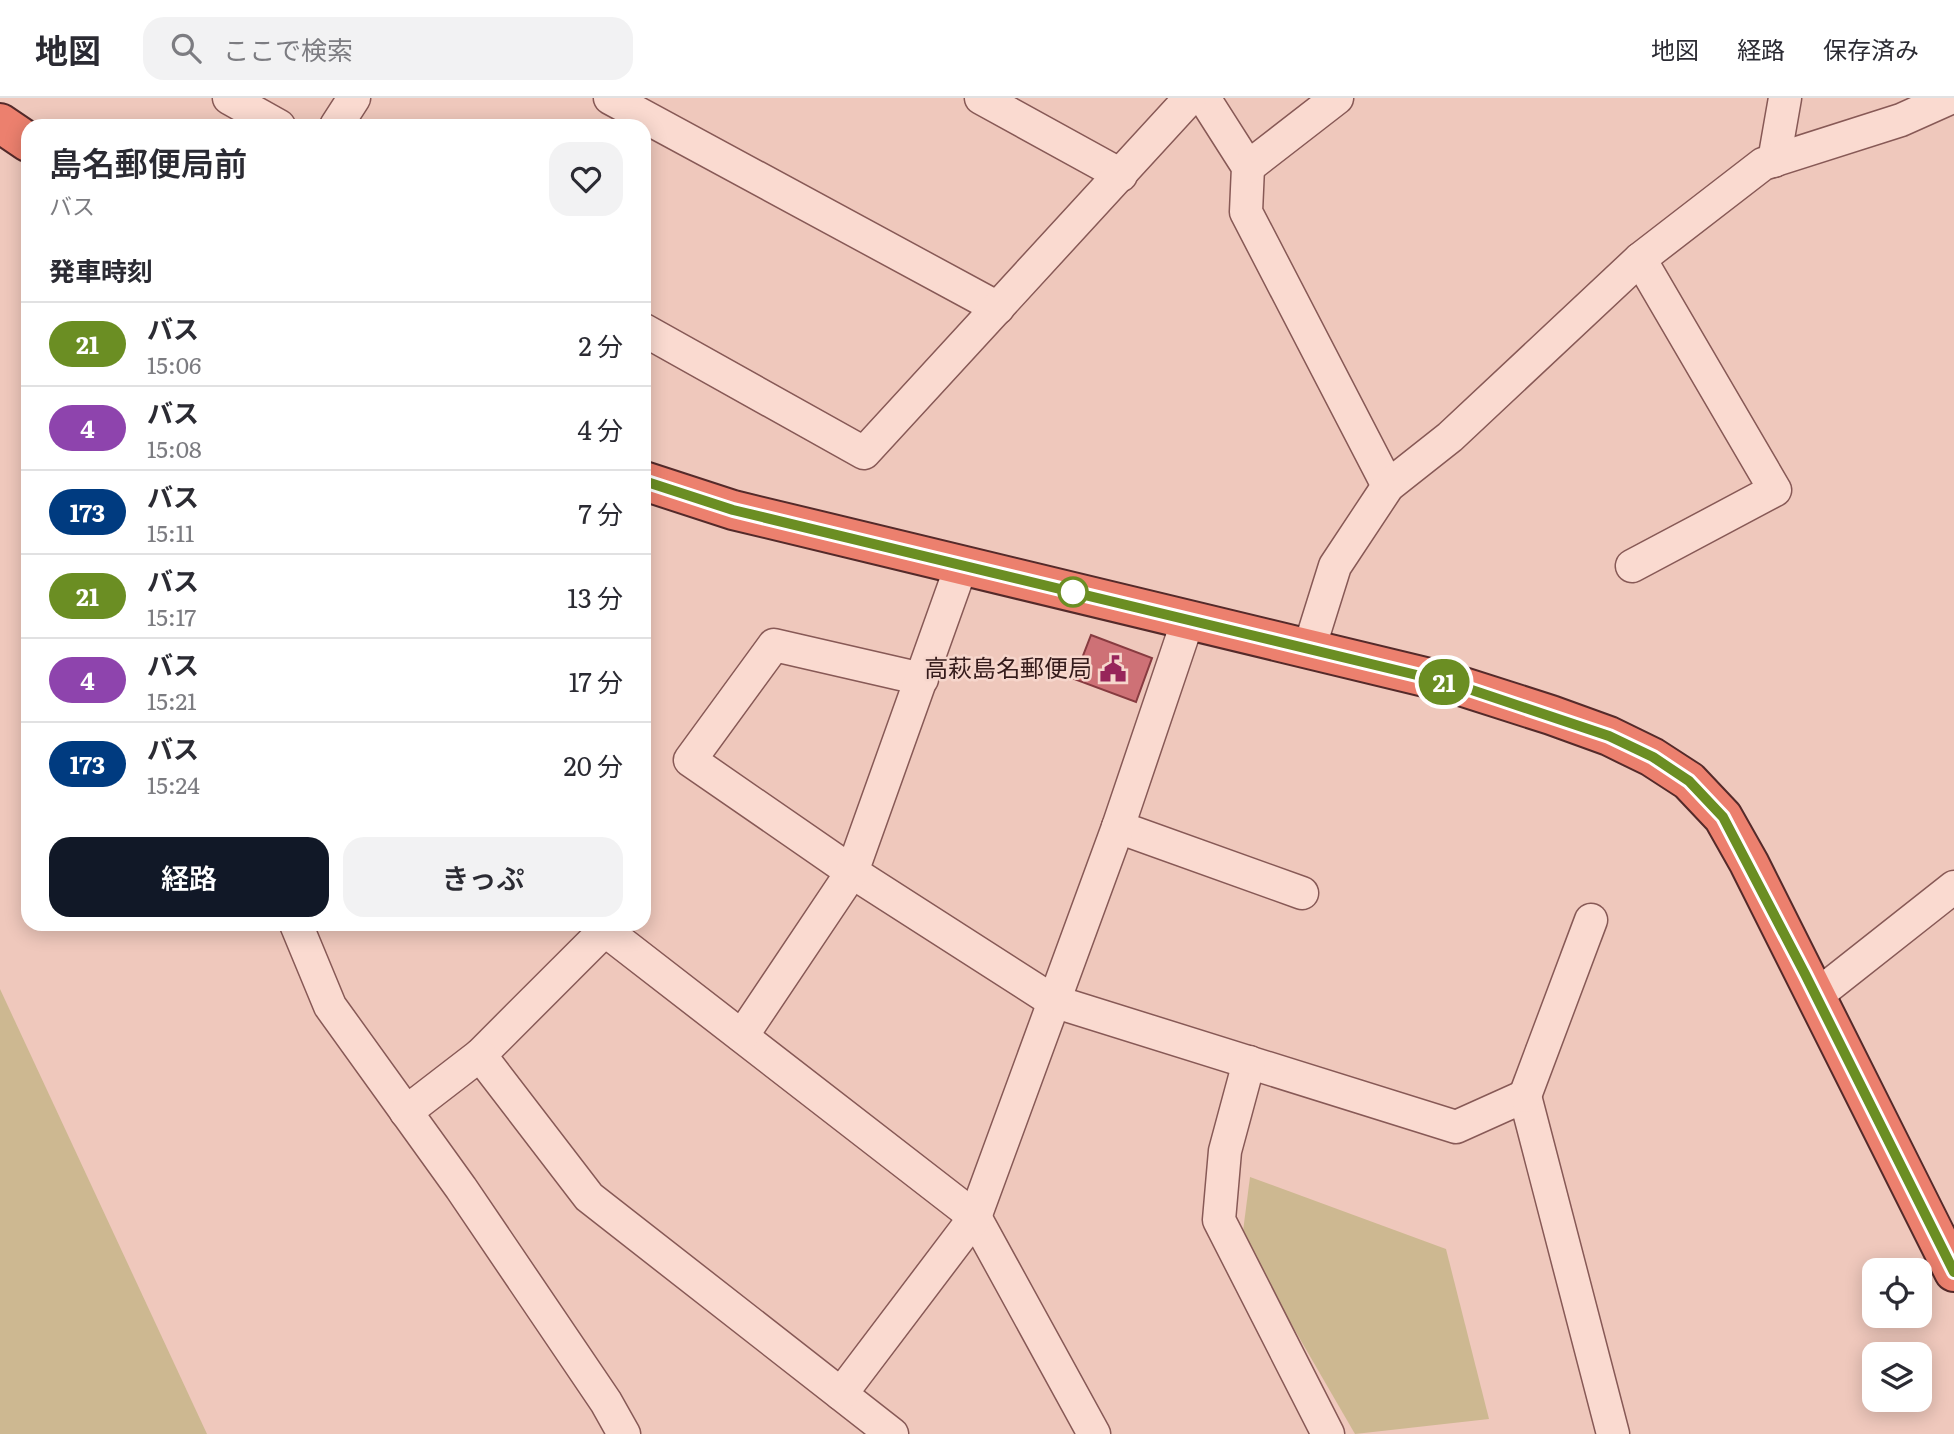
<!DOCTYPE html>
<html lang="ja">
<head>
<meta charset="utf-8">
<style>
  :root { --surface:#fff; --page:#f2f2f3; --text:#2b2b33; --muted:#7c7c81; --line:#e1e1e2; --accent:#111827 }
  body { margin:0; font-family:Literata,"Noto Sans JP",serif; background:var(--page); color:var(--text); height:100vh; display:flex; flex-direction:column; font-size:26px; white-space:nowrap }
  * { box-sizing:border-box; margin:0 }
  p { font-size:23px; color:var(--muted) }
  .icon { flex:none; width:38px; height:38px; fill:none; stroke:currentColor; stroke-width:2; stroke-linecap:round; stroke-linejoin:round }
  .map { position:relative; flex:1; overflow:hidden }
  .sheet { position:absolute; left:21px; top:21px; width:630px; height:812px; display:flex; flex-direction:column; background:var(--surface); border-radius:21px; box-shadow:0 4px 18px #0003 }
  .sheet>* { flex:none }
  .badge { padding:0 14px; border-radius:23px; font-size:24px; line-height:46px }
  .fabs { position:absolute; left:1862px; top:1160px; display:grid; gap:14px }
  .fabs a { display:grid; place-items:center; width:70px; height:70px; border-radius:14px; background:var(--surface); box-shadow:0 4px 18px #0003; font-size:35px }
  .map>.badge { position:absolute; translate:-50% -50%; box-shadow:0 0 0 4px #fff }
  h2 { padding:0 28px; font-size:26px; line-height:63px }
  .round { display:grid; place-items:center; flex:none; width:74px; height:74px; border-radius:21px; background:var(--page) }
  .headline { display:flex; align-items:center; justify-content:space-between; height:119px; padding:0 28px }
  h1 { font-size:33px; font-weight:600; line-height:52px }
  .action { display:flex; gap:14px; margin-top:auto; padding:14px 28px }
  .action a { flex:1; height:80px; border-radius:21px; background:var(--accent); color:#fff; font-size:28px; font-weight:600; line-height:80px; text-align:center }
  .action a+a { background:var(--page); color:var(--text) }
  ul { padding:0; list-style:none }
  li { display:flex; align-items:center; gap:21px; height:84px; padding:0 28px; border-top:2px solid var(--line) }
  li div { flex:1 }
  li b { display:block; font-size:26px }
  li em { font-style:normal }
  li .badge { min-width:77px; font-weight:700; text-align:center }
  header { display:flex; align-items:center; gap:42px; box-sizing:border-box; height:98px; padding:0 35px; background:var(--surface); border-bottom:2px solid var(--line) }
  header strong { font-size:33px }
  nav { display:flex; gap:38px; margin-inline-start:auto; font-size:24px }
  .search { width:490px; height:63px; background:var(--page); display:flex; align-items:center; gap:18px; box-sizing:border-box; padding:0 24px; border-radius:21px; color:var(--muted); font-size:26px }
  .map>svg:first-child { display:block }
  .green { fill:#cdb891 }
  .building { fill:#ce7176; stroke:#873b40; stroke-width:2 }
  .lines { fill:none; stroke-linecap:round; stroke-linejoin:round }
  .minor-casing { stroke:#875956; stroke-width:35 }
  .trunk-casing { stroke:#542a2a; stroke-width:42 }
  .minor { stroke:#fadad0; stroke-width:32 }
  .trunk { stroke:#ec806e; stroke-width:38 }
  .line-casing { stroke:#fff; stroke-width:16 }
  .line { stroke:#6b8e23; stroke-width:10 }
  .stop-dot { fill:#fff; stroke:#6b8e23; stroke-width:3.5 }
  .labels { text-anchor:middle; stroke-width:5; stroke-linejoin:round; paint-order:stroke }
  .poi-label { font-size:24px; fill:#351b1b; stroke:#f6d6cc; text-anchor:end }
</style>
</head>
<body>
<header>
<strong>地図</strong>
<div class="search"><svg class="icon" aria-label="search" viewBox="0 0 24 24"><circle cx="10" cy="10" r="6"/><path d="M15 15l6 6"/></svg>ここで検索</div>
<nav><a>地図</a><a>経路</a><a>保存済み</a></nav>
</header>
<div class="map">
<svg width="1954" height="1336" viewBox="0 0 1954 1336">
  <rect width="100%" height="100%" fill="#efc8bc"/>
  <g class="green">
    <path d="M0 891 207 1336H0Z"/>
    <path d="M1250 1079 1446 1151 1489 1321 1355 1336 1242 1141Z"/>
  </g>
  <path class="building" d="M1091 537 1152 560 1136 604 1074 581Z"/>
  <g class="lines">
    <g class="minor-casing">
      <g id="minor">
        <path d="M229 0 279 28"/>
        <path d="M610 0 998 210"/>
        <path d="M981 0 1121 77"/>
        <path d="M1204 0 1248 69 1246 114 1388 388"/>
        <path d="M336 28 354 0"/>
        <path d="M1774 63 1785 0"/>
        <path d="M1248 69 1337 0"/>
        <path d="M644 232 864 355 1190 0"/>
        <path d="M1632 468 1775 392 1640 161"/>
        <path d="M1309 551 1335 468 1388 388 1450 339 1640 161 1763 66 1901 22 1950 0"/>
        <path d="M922 581 774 547 690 662 852 774 1053 903 1456 1029 1525 998 1613 1336"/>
        <path d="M1118 729 1302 795"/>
        <path d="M296 826 330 908 461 1090 606 1304 624 1336"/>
        <path d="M597 826 975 1119 1094 1336"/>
        <path d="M1816 898 1954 789"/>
        <path d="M742 938 852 774 962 466"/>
        <path d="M480 957 605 832"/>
        <path d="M1249 964 1225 1053 1219 1122 1328 1336"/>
        <path d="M1525 998 1591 822"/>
        <path d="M406 1014 480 957 589 1099 892 1336"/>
        <path d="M841 1296 975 1119 1118 729 1188 522"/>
      </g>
    </g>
    <g class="trunk-casing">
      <g id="trunk">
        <path d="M0 25 28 44"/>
        <path d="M644 383 733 412 1454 586 1551 617 1609 638 1652 659 1689 683 1723 719 1749 765 1954 1174"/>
      </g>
    </g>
    <use href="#minor" class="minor"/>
    <use href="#trunk" class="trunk"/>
  </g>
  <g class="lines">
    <g class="line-casing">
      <path id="line" d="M644 383 733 412 1454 586 1609 638 1653 659 1689 683 1723 719 1805 876 1954 1174"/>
    </g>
    <use href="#line" class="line"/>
  </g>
  <defs>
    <g id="civic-bare" transform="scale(2.1)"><path d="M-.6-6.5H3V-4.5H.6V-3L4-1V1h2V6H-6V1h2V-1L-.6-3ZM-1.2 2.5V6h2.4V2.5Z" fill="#97245a" stroke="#f6d6cc" stroke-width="2.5" paint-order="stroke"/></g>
  </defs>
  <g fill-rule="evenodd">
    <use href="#civic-bare" x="1113" y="571"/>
  </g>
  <circle class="stop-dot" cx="1073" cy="494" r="14"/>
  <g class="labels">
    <g class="poi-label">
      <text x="1092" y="579">高萩島名郵便局</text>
    </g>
  </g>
</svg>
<div class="fabs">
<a><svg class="icon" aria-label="locate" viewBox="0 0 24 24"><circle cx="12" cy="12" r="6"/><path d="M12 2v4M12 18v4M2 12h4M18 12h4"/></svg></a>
<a><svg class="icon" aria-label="layers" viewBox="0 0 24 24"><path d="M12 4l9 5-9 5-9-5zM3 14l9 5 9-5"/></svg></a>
</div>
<b class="badge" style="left:1444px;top:584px;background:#6b8e23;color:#fff">21</b>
<section class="sheet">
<div class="headline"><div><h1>島名郵便局前</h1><p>バス</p></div><a class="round"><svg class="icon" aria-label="heart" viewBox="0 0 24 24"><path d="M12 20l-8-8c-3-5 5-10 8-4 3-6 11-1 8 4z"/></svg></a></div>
<h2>発車時刻</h2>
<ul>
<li><span class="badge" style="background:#6b8e23;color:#fff">21</span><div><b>バス</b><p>15:06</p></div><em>2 分</em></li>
<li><span class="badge" style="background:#8e44ad;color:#fff">4</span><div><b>バス</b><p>15:08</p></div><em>4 分</em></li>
<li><span class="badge" style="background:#003b80;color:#fff">173</span><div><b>バス</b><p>15:11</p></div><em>7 分</em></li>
<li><span class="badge" style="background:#6b8e23;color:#fff">21</span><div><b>バス</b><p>15:17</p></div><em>13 分</em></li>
<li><span class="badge" style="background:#8e44ad;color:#fff">4</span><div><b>バス</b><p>15:21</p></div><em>17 分</em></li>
<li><span class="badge" style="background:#003b80;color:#fff">173</span><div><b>バス</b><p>15:24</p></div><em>20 分</em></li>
</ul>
<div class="action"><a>経路</a><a>きっぷ</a></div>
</section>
</div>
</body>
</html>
